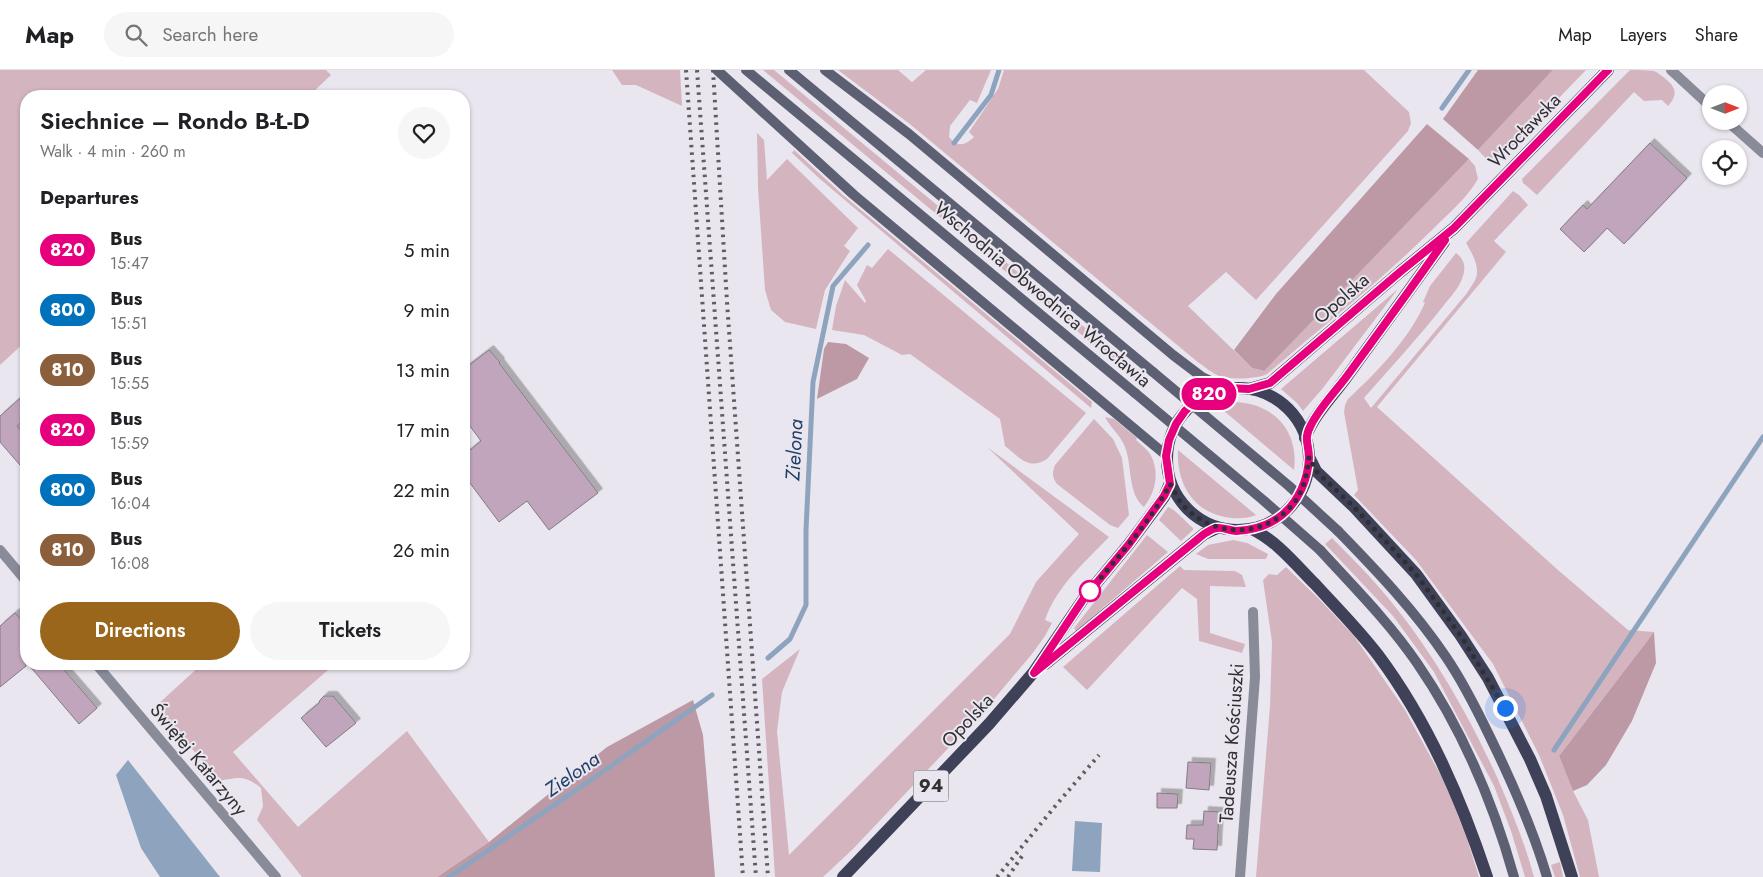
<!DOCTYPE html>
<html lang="en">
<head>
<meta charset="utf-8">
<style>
  :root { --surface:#fff; --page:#f6f6f6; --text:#202124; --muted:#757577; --line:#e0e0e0; --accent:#9a661c }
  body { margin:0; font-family:Jost,sans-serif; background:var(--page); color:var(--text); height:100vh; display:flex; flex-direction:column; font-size:19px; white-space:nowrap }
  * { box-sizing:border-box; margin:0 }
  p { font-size:16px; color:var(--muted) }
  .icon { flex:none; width:28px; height:28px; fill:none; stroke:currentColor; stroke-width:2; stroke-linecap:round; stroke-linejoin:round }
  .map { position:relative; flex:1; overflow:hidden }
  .panel { position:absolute; left:20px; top:20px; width:450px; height:580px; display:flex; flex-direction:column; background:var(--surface); border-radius:20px; box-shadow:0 1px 4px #0004 }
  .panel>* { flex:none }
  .badge { padding:0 10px; border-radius:16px; font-size:18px; line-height:32px }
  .needle { width:32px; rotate:90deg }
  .fabs { position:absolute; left:1702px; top:15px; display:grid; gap:10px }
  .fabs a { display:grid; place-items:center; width:45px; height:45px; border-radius:50%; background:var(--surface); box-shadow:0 1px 4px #0004; font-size:25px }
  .you { position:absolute; width:25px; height:25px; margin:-12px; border:4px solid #fff; border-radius:50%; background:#1a73e8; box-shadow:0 0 0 8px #1a73e833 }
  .map>.badge { position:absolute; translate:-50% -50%; box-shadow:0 0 0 2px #fff }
  h2 { padding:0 20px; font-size:19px; line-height:45px }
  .round { display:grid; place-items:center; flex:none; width:52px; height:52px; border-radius:26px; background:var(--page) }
  .headline { display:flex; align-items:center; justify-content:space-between; height:85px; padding:0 20px }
  h1 { font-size:24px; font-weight:600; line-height:38px }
  .primary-button { display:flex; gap:10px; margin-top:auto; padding:10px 20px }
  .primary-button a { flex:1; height:58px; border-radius:30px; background:var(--accent); color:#fff; font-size:20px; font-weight:600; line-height:58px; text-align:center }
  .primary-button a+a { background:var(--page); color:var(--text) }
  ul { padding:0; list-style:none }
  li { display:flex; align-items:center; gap:15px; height:60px; padding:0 20px }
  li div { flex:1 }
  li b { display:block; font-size:19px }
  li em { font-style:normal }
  li .badge { min-width:55px; font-weight:700; text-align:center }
  header { display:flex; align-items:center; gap:30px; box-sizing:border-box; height:70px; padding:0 25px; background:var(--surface); border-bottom:1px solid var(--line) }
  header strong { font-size:24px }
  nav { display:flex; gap:28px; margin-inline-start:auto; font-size:18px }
  .search { width:350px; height:45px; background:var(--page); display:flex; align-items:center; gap:12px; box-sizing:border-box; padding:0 18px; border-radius:28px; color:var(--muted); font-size:19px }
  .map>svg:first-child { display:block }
  .green { fill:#d4b5bf }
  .forest { fill:#bd99a6 }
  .water { fill:#8ea3be }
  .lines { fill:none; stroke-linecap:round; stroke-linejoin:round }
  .stream { stroke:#8ea3be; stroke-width:5 }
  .building { fill:#c1a5bd; stroke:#837c82; filter:url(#shadow) }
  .minor { stroke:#8a8b99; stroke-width:10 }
  .tertiary { stroke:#8a8b99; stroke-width:10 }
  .secondary { stroke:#5d6073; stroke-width:10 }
  .primary { stroke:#3f4158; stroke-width:12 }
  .rail { stroke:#5f5d62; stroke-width:4; stroke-dasharray:2.5 5; stroke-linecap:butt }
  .secondary-bridge { stroke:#5d6073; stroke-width:10 }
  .line-casing { stroke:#fff; stroke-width:11 }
  .line { stroke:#e6007e; stroke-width:8 }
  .walk { stroke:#302f32; stroke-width:5; stroke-dasharray:0 9 }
  .stop-dot { fill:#fff; stroke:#e6007e; stroke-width:2.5 }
  .labels { text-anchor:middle; stroke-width:4; stroke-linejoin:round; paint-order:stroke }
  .shield { fill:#eae6ef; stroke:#68666b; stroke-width:1 }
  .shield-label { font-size:18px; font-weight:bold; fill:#302f32 }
  .street-label { font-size:19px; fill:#302f32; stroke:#eae6ef }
  .water-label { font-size:20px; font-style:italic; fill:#213f66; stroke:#eae6ef }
</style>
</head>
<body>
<header>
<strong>Map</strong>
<div class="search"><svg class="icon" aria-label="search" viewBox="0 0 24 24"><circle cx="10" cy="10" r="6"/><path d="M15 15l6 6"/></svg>Search here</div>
<nav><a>Map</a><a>Layers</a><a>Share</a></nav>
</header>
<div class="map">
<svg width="1763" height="807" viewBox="0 0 1763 807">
  <defs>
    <filter id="shadow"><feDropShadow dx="4.5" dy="-4.5" stdDeviation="0" flood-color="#0004"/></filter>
  </defs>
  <rect width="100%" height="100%" fill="#eae6ef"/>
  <g class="green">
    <path d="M0 0H326L331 5 309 26H26V271L0 295Z"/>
    <path d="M612 0H680L682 36 636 15H622Z"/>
    <path d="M763 0H774L1147 309 1142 315Z"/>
    <path d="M838 0H898L912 12 926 0H991L977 33 970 30 950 56 949 67C957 77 965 76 974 67L969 62 998 19 1004 0H1364L1409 42 1411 53 1408 61 1256 230 1226 202 1188 236 1252 298 1263 301 1469 89 1475 96 1478 109C1467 128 1449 143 1434 158 1383 209 1323 256 1267 304 1258 309 1229 310 1219 306 1212 303 1205 297 1199 293L911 55Z"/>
    <path d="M1553 0H1586L1503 86C1490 94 1487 90 1478 80Z"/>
    <path d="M1630 0C1638 0 1647 0 1654 1 1659 3 1663 7 1667 10 1677 19 1677 26 1668 36L1662 30 1644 31 1634 22 1537 125 1523 113 1522 109Z"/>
    <path d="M757 63 764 70 767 110 787 89 858 158 844 176 850 181 825 220 816 259 785 252 771 240 765 220 758 118Z"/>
    <path d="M794 80 843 125 1092 332 1091 338 820 109 792 83Z"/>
    <path d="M1513 121 1519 125 1528 135 1494 171 1506 182 1377 337 1558 500 1628 560 1654 562 1559 686 1573 721 1588 750 1599 807H1580L1563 745 1539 685 1493 594 1416 490 1354 425 1358 420 1344 342 1345 335 1348 329C1378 301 1408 270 1425 233L1423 232 1430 216 1456 183C1464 189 1466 196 1463 206 1460 217 1451 226 1444 235 1419 267 1391 297 1364 328L1371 338 1467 223C1470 218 1474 213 1476 208 1480 197 1472 183 1466 173Z"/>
    <path d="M888 179 1086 343 1047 389C1029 401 1019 387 1005 376L1000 349 910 284 902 285 864 265 832 260 836 236 845 210 865 233 866 231 857 215 867 195 872 198Z"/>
    <path d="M1398 219 1323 318 1303 341 1297 333 1281 319Z"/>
    <path d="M1236 332C1274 334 1299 361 1294 400L1217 335Z"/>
    <path d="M1105 347 1114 349 1137 368 1136 370C1141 375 1147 379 1150 384 1160 401 1156 422 1144 437 1128 424 1132 398 1126 380 1122 366 1111 359 1105 347Z"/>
    <path d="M1094 349 1113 369 1122 388 1129 445 1118 458 1110 455 1057 414C1052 407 1052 403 1055 395Z"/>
    <path d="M987 377 1109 467C1085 492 1056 517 1045 550L1052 553 1045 566 1032 584 989 635 853 779 823 807H775L762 609 800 579 782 622 777 661 789 785 1010 564 1036 512 1079 464Z"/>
    <path d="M1178 380 1256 445C1247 449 1235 449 1225 447 1192 441 1176 411 1178 380Z"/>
    <path d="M1168 437C1175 439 1186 452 1193 458V460L1181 471 1159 450Z"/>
    <path d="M1147 465 1168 482 1076 561 1074 558Z"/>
    <path d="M1332 468C1344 480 1357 493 1369 506 1423 565 1464 635 1497 707 1511 740 1525 773 1534 807H1525L1511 761 1494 716 1434 602 1393 546 1325 474Z"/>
    <path d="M1233 470 1247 473 1268 484 1266 489H1208L1196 484 1208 475Z"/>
    <path d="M1180 496 1184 500 1235 501 1242 505 1246 517 1210 516V563L1245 574 1242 583 1199 571 1197 529 1182 518 1087 620 1063 597Z"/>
    <path d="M1286 497 1319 529 1354 566 1405 640 1446 715 1467 769 1479 807H1256L1270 636 1272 572 1263 510 1269 504 1277 505Z"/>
    <path d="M202 594H335L233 682 298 757 407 661 489 772 437 807H302L257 750 263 736 261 718C245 705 239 707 219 711L156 636Z"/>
    <path d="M1560 792 1563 807H1555L1551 795Z"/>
  </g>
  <g class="forest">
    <path d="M1478 0H1553L1478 80 1443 49Z"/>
    <path d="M1427 54 1469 89 1264 301 1252 298 1234 280 1276 224Z"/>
    <path d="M828 272 846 274 869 288 857 309 817 329 824 279Z"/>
    <path d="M1654 562 1656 593 1632 651 1606 695 1587 715 1573 721 1559 686Z"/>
    <path d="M693 630 703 665 715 807H437L489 772 607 677Z"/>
  </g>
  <g class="water">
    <path d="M128 690 220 807H160L141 778 116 705Z"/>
    <path d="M1075 751 1102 753 1100 802 1072 801Z"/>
  </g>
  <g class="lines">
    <g class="stream">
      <path d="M1442 38 1469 0"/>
      <path d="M954 73 991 25 999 0"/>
      <path d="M768 588 790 569 806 535V460L813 312 833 216 868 175"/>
      <path d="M1554 680 1763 367"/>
      <path d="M449 807 598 705 712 625"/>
    </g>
  </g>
  <g class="building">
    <path d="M1650 73 1687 108 1624 174 1607 158 1584 182 1560 159 1583 135 1587 139Z"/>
    <path d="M489 280 500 292 499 293 598 423 549 460 527 431 499 452 464 405V385L481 371 464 348V299Z"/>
    <path d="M26 323V348L17 356 26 366V402L0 372V346Z"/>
    <path d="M15 543 26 555V596L0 617V556Z"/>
    <path d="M28 594H59L97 638 79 654Z"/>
    <path d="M324 626H333L356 653 326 677 301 648 319 633 320 630Z"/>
    <path d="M1188 692 1211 693 1209 720 1186 718Z"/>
    <path d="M1157 723 1178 724 1177 738H1157Z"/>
    <path d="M1204 741 1219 742 1217 780 1193 779 1194 769H1186L1187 755H1203Z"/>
  </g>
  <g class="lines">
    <g class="minor">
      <path d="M1671 0 1711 37"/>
      <path d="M1727 51 1763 83"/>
      <path d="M1240 807 1255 607 1253 542"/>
    </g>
    <g class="tertiary">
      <path d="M0 480 26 511"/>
      <path d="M96 594 276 807"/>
    </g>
    <g class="secondary">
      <path d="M717 0 854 125 1167 386"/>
      <path d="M746 0 1135 323"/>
      <path d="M789 0 1153 302"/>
      <path d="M825 0 909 64 1173 285 1202 307 1228 319"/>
      <path d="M1338 461C1377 501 1415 541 1446 587 1463 612 1477 640 1490 667 1512 712 1533 759 1547 807"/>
      <path d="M1320 480C1353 516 1389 552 1417 593 1461 657 1493 732 1514 807"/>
    </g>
    <g class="primary">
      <circle cx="1238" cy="389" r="71"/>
      <path d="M1249 319 1270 313 1400 202 1454 158 1608 0"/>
      <path d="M1305 368C1315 343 1333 326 1348 305 1380 261 1412 216 1444 172"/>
      <path d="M1309 387 1316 401 1354 437 1416 504 1461 566 1488 608 1530 689 1546 726 1572 807"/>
      <path d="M1252 459C1277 471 1296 495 1315 514 1336 537 1359 560 1378 585 1428 652 1461 729 1487 807"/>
      <path d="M1045 594 1204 464 1217 458"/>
      <path d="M843 807 989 654 1033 603 1084 528 1129 474 1164 427 1170 413"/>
    </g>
    <g class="rail">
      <path d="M686 0 743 807"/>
      <path d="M697 0 756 807"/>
      <path d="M713 0 727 232 768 807"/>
      <path d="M997 807 1057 734 1099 685"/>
      <path d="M1008 807 1022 786"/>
    </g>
    <g class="secondary-bridge">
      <path d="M1153 302 1289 416 1338 461"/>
      <path d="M1135 323 1263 430 1320 480"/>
    </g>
  </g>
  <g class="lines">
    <g class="line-casing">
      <path id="line" d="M1445 170C1413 216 1380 261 1347 306 1335 322 1320 337 1311 355 1303 369 1309 374 1309 388 1308 409 1299 431 1282 445 1270 455 1252 460 1236 461 1230 461 1223 457 1217 458 1213 458 1208 462 1204 464L1034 603 1084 528 1129 474 1164 426 1170 414 1166 386 1169 370 1176 354 1185 341 1197 330 1212 323 1228 318 1249 319 1270 313 1400 202 1454 158 1608 0"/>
    </g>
    <use href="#line" class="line"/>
    <path class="walk" d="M1090 521C1117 487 1151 452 1170 414 1174 420 1177 428 1182 434 1211 468 1264 469 1293 434 1304 421 1307 404 1309 387L1316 401 1354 437 1416 504 1461 566 1505 638"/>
  </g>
  <circle class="stop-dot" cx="1090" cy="521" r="10"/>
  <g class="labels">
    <rect class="shield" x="913.5" y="700.5" width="35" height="31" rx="4"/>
    <g class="shield-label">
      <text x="931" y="722">94</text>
    </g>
    <g class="street-label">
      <text transform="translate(1524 60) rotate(-46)" y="7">Wrocławska</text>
      <text transform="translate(1043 224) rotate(40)" y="7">Wschodnia Obwodnica Wrocławia</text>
      <text transform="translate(1341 228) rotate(-41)" y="7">Opolska</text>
      <text transform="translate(967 650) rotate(-47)" y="7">Opolska</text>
      <text transform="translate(1231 673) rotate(-86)" y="7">Tadeusza Kościuszki</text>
      <text transform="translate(199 689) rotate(50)" y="7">Świętej Katarzyny</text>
    </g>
    <g class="water-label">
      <text transform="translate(794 380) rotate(-87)" y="7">Zielona</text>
      <text transform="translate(572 704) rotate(-35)" y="7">Zielona</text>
    </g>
  </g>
</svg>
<div class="fabs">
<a><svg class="needle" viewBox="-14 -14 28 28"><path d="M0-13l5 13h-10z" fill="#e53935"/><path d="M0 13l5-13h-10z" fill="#757577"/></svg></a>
<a><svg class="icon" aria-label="locate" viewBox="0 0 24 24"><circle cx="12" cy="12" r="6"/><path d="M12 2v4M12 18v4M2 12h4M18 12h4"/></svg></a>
</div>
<div class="you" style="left:1505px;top:638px"></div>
<b class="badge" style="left:1209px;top:324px;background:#e6007e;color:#fff">820</b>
<section class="panel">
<div class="headline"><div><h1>Siechnice – Rondo B-Ł-D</h1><p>Walk · 4 min · 260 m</p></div><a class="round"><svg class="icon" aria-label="heart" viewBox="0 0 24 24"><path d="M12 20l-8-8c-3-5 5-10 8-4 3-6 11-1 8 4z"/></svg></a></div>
<h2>Departures</h2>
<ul>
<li><span class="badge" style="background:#e6007e;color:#fff">820</span><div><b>Bus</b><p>15:47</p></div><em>5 min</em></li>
<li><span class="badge" style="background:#0072bc;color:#fff">800</span><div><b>Bus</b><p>15:51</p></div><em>9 min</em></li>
<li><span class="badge" style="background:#8b5e3c;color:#fff">810</span><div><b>Bus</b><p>15:55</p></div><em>13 min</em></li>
<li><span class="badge" style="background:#e6007e;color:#fff">820</span><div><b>Bus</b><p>15:59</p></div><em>17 min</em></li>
<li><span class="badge" style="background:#0072bc;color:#fff">800</span><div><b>Bus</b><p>16:04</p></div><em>22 min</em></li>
<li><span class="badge" style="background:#8b5e3c;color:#fff">810</span><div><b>Bus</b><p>16:08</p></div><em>26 min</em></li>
</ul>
<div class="primary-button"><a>Directions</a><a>Tickets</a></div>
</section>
</div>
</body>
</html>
